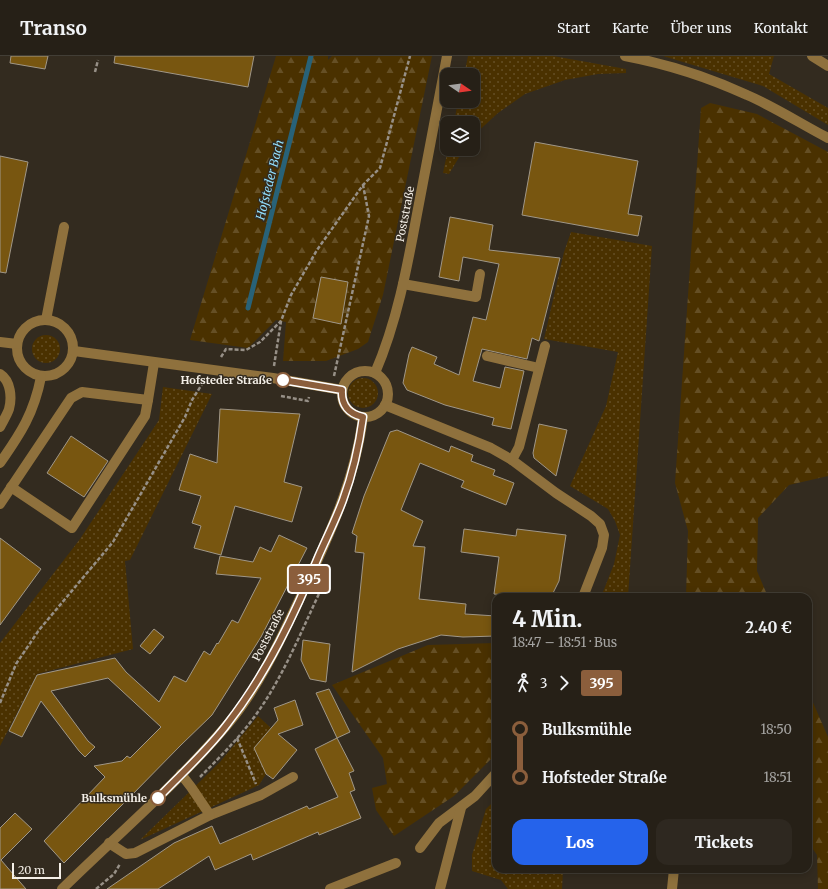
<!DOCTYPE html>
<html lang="de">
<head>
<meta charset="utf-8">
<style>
  :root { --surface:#262017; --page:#2e2820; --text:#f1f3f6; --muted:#a4a3a1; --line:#423e36; --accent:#2563eb }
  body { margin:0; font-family:Merriweather,serif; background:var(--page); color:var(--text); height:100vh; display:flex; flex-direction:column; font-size:15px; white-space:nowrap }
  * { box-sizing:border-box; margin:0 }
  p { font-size:13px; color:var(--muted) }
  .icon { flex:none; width:22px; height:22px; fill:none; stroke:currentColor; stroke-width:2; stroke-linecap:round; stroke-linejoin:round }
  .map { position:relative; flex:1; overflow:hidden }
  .panel { position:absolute; left:492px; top:537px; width:320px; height:280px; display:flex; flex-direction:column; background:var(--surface); border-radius:12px; box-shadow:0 2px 10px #0003,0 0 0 1px var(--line) }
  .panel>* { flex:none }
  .badge { padding:0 8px; border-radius:3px; font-size:14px; line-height:26px }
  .needle { width:26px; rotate:103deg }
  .controls { position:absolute; left:440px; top:12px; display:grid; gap:8px }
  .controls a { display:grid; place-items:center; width:40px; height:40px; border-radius:8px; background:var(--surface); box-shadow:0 2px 10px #0003,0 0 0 1px var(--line); font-size:20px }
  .scale { position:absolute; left:12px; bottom:10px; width:49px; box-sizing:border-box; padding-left:4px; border:2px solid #f4efe7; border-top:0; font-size:11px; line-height:14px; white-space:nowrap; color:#f4efe7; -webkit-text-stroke:3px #332b1f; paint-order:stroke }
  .map>.badge { position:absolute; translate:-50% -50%; box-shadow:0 0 0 2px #fff }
  .legs { display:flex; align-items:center; gap:6px; height:44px; padding:0 20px; font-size:13px }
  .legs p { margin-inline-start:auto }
  .summary { display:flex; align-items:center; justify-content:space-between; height:68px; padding:0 20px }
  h1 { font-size:22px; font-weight:800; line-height:30px }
  .cta { display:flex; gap:8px; margin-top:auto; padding:8px 20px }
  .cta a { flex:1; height:46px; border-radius:12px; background:var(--accent); color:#fff; font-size:16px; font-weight:800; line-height:46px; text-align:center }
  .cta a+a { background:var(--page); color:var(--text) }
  ul { padding:0 20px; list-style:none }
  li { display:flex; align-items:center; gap:14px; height:48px; font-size:15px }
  li i { display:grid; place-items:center; width:6px; height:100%; margin:0 5px; background:currentColor }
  li i::after { content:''; width:10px; height:10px; margin:-5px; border:3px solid; border-radius:50%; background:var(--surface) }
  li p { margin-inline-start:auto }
  li:first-child i { background:linear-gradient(#0000 50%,currentColor 0) }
  li:last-child i { background:linear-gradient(currentColor 50%,#0000 0) }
  header { display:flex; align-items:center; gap:24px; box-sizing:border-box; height:56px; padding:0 20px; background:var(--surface); border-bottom:1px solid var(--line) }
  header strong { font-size:19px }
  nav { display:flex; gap:22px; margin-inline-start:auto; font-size:14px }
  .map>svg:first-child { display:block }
  .grass { fill:url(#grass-dots) }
  .forest { fill:url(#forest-firs) }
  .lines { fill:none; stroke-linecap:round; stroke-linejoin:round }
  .stream { stroke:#286278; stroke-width:5 }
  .building { fill:#785610; stroke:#a09788 }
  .path { stroke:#979087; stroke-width:2.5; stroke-dasharray:4 2; stroke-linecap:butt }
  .minor { stroke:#8f713d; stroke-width:10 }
  .line-1-casing { stroke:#fff; stroke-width:9 }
  .line-1 { stroke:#8b5e3c; stroke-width:6 }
  .stop-1-dot { fill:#fff; stroke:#8b5e3c; stroke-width:2 }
  .labels { text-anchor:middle; stroke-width:3; stroke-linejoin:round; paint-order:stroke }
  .street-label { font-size:11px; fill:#f4efe7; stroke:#332b1f }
  .stop-label { font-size:11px; font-weight:bold; fill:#f4efe7; stroke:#332b1f; text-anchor:end }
  .water-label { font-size:12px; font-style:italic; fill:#92dffe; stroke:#332b1f }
</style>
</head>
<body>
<header>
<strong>Transo</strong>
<nav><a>Start</a><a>Karte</a><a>Über uns</a><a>Kontakt</a></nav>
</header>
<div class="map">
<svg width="828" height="833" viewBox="0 0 828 833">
  <defs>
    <pattern id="grass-dots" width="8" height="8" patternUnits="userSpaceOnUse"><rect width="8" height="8" fill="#4a3100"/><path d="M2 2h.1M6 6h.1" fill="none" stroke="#654f25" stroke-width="1.8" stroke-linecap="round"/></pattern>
    <pattern id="forest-firs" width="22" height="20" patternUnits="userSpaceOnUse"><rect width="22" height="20" fill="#4a3100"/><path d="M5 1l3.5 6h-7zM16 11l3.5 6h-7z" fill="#654f25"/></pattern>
  </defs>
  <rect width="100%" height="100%" fill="#332b1f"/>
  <g class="grass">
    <path d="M468 0H553L626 13V17L598 18 565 24 525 38 498 57 473 80V67H454L458 45H473V19H464Z"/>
    <path d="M663 0H774L769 18 828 52V69L763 30Z"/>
    <path d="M448 93H464L449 118 443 117Z"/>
    <path d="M571 176 652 190 628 541H601L614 508 620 479 615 465 608 453 570 430 606 350 618 296 544 283 564 196Z"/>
    <circle cx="46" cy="293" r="14"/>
    <circle cx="363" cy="337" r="15"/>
    <path d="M163 331 212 338 130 504 125 505 133 593 37 618 0 690V587L80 483 159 364Z"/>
    <path d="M258 660 271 672 254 692 266 718 259 729 140 784 220 706Z"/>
    <path d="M496 743V813H563L562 833H508L501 824 472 815V799L486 753Z"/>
  </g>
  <g class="forest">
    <path d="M276 0H328V4L332 0H432L383 239 368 286 358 293 326 305H283L286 266 276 264 248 292 190 284Z"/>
    <path d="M710 47 757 58 828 96V420L789 429 758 462 757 515 768 541H686L688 475 675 427 701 52Z"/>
    <path d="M496 587V696L493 701 454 740 394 780 376 754 372 732 387 728 383 702 332 629 428 589Z"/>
    <path d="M808 635 828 681V833H818L817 799 808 786Z"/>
  </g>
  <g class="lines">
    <path class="stream" d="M248 252 311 0"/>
  </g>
  <g class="building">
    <path d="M11 0H48L45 13 10 7Z"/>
    <path d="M115 0H254L248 31 114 7Z"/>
    <path d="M535 86 638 105 628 158 642 160 638 180 522 159Z"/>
    <path d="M0 100 28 106 6 217 0 216Z"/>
    <path d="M450 161 493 169 489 194 560 202 539 285 532 282 527 303 482 293 473 325 500 332 505 311 524 315 511 373 492 369 494 362 445 349 407 334 403 327 409 298 412 291 437 301 434 308 459 319 473 261 486 264 499 208 463 201 459 225 439 221Z"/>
    <path d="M321 221 348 226 341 268 313 262Z"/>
    <path d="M220 353 300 358 284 426 302 431 292 466 235 450 221 499 194 492 201 470 192 467 201 440 179 434 190 398 217 407Z"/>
    <path d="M539 368 567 374 556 420 534 402 533 397Z"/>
    <path d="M397 374 449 396 451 390 473 399 471 405 495 414 493 419 514 427 506 449 461 431 464 425 420 407 401 454 423 465 413 490 425 491 419 543 466 548 465 558 496 560V580L463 581 441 579 398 593 352 616 364 497 355 496 357 480 352 477 364 440 390 376Z"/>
    <path d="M71 380 108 405 84 441 47 417Z"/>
    <path d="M464 473 516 480 517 473 566 479 559 525 551 541H526L494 538 499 501 461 496Z"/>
    <path d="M279 479 307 492 261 581 212 659 181 689 128 743 64 807 44 785 105 721 94 710 122 705 127 700 130 702 161 671 108 622 51 635 88 685 95 691 85 701 79 695 41 645 22 681 9 675 37 619 115 602 126 616 159 646 174 620 186 626 204 595 210 599 217 587 218 588 232 564 238 567 261 522 216 518 220 500 253 506 260 491 271 496Z"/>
    <path d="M0 482 41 513 0 569Z"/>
    <path d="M154 573 164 581 150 598 140 590Z"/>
    <path d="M303 584 330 588 326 626 310 623 301 604Z"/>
    <path d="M329 633 350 676 337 682 316 637Z"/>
    <path d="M295 644 303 669 278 678 297 694 273 723 266 718 254 692 278 664 274 652Z"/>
    <path d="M337 682 354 715 349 717 355 734 350 736 361 762 319 779 318 776 253 804 251 798 215 814 209 800 158 833H107L174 787 212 770 220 788 307 750 309 753 338 741 315 693Z"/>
    <path d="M15 757 32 773 1 804 26 833H0V772Z"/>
  </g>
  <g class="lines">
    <g class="path">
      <path d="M95 16 98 4"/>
      <path d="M221 301 226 293 246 294 260 286 281 265"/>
      <path d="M274 310 281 265 291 239 317 194 363 129 380 112 410 0"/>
      <path d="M334 320 369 160 363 129"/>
      <path d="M281 340 308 345 309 341"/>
      <path d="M0 647 16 608 39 574 113 486 185 361 192 344 204 325"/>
      <path d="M237 682 256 728"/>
      <path d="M200 721C219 702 239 682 255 660 285 619 304 568 326 523"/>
      <path d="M96 833 114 818 120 808"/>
    </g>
    <g class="minor">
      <path d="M625 0C667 8 708 21 747 39 775 51 801 68 828 82"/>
      <path d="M812 0 828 10"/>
      <path d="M403 228 476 241 480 218"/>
      <circle cx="45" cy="292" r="28"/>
      <path d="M46 264 64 171"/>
      <path d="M0 286 17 288"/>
      <path d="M74 295 273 322 342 334"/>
      <path d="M487 300 539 312"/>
      <circle cx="365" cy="338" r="23"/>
      <path d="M375 317C397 266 407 212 417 158 427 106 437 53 447 0"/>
      <path d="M0 318C11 325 12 342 9 353 7 359 3 365 0 371"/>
      <path d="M385 349 491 392 512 404 556 437 591 460 600 468 604 479 602 492 583 541"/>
      <path d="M512 404 519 391 545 290"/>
      <path d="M0 407C21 377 34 357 41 321"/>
      <path d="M11 431 72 472 145 360 148 344"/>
      <path d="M0 448 71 342 82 336 148 344 154 307"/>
      <path d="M210 759 261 739 293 721"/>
      <path d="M109 787 126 798 135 797 210 759 191 731 181 718"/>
      <path d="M420 792 439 767 475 740 496 717"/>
      <path d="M62 833C117 779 177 728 227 669 259 631 280 585 301 540 328 482 355 425 363 361"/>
      <path d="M330 833 396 807"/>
      <path d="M440 833 461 752"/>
      <path d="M672 833 674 813"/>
    </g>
  </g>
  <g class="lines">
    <g class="line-1-casing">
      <path id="line-1" d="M158 742C181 718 208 694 228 667 267 617 295 558 319 499 327 481 336 463 343 444 353 417 359 390 363 361 349 358 341 349 342 334L283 324"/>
    </g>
    <use href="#line-1" class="line-1"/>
  </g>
  <g class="stop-1-dot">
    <circle cx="283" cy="324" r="7"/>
    <circle cx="158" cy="742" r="7"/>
  </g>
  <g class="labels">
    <g class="street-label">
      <text transform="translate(405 158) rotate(-79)" y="4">Poststraße</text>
      <text transform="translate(268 579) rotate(-63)" y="4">Poststraße</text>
    </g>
    <g class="stop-label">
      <text x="272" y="328">Hofsteder Straße</text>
      <text x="147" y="746">Bulksmühle</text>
    </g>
    <g class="water-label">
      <text transform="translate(270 124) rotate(-76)" y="4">Hofsteder Bach</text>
    </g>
  </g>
</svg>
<div class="controls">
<a><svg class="needle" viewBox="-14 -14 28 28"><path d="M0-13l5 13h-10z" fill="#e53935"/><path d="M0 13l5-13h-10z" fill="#a4a3a1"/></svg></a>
<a><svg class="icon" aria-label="layers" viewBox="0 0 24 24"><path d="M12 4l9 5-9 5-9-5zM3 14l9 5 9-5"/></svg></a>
</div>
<div class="scale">20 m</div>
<b class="badge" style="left:309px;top:523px;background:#8b5e3c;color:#fff">395</b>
<section class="panel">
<div class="summary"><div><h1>4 Min.</h1><p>18:47 – 18:51 · Bus</p></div><b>2.40 €</b></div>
<div class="legs"><svg class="icon" aria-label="walk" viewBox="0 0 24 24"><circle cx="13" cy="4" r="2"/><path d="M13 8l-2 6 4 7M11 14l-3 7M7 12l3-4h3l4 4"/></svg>3<svg class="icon" aria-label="forward" viewBox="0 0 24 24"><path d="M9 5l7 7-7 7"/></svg><b class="badge" style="background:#8b5e3c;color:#fff">395</b></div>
<ul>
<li><i style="color:#8b5e3c"></i><b>Bulksmühle</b><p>18:50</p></li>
<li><i style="color:#8b5e3c"></i><b>Hofsteder Straße</b><p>18:51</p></li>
</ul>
<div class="cta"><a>Los</a><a>Tickets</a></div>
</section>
</div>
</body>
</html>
